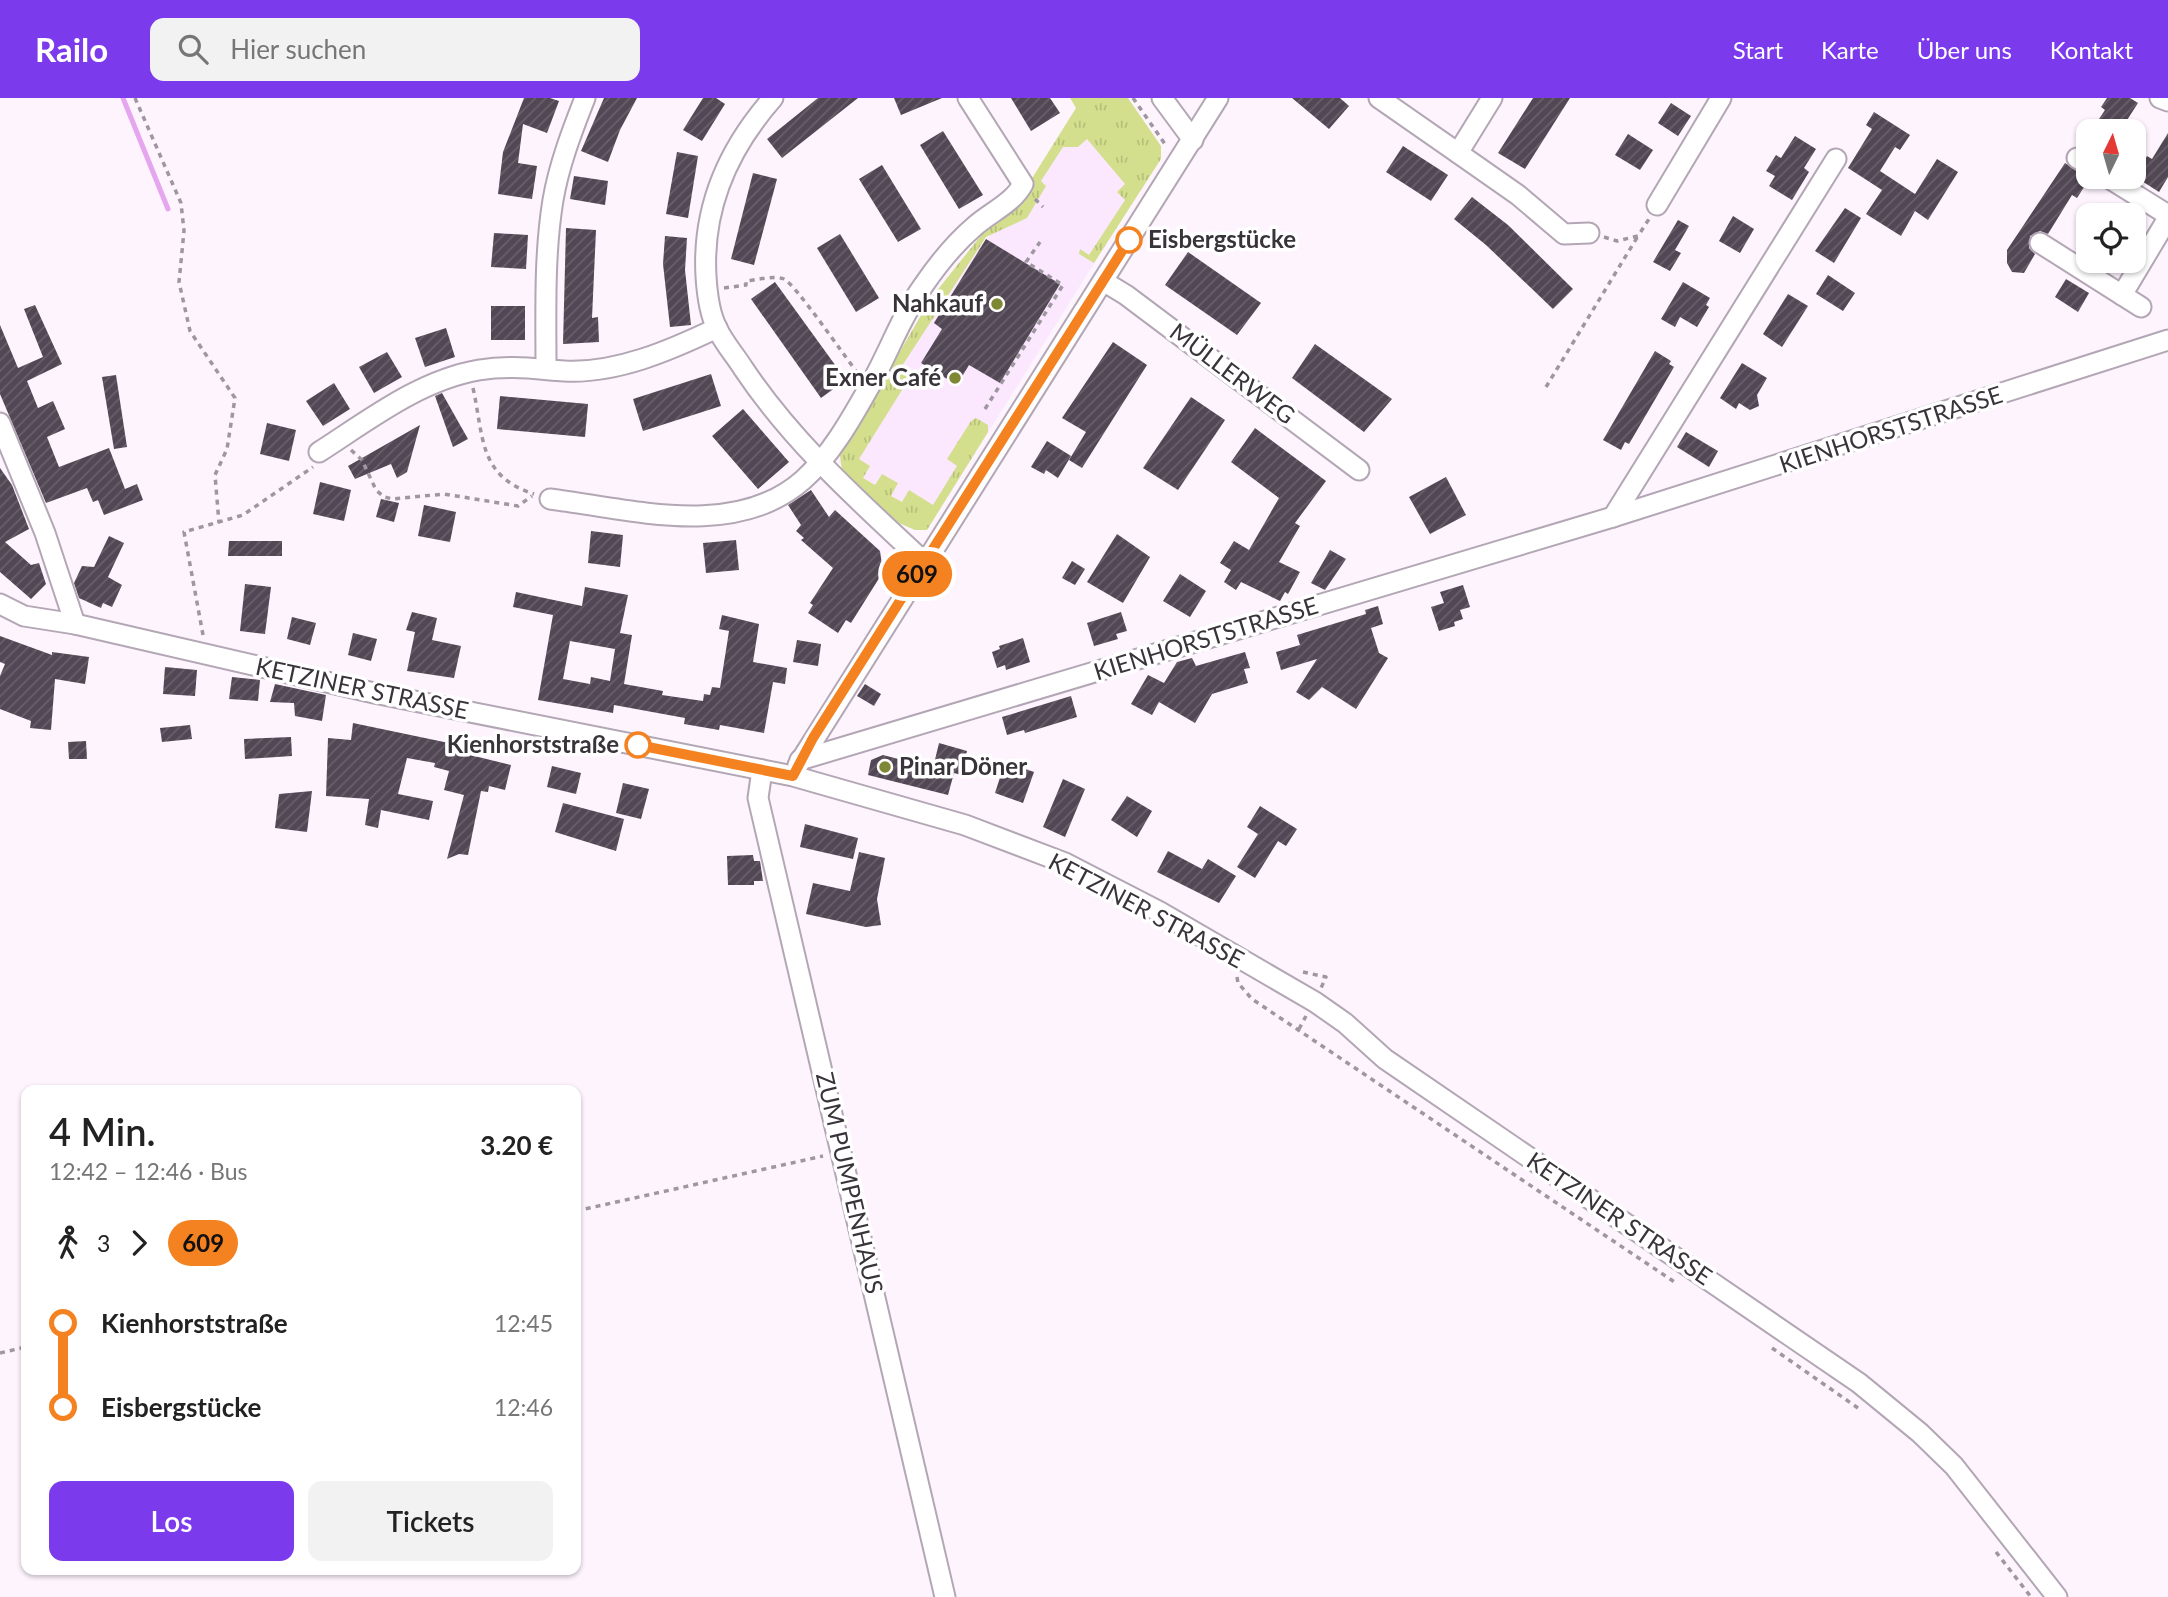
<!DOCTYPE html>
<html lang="de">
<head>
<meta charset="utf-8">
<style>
  :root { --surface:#fff; --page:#f2f2f2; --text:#222; --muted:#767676; --accent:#7c3aed }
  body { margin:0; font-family:Lato,sans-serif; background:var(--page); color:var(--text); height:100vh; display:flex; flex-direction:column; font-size:26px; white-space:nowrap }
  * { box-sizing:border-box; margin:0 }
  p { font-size:23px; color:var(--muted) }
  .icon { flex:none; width:38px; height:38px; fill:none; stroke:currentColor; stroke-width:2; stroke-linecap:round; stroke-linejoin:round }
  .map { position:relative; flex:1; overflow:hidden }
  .panel { position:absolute; left:21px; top:987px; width:560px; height:490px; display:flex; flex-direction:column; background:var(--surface); border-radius:14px; box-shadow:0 2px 5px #0004 }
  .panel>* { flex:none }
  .badge { padding:0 14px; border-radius:23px; font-size:24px; line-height:46px }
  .needle { width:46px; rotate:5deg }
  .tools { position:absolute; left:2076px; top:21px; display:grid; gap:14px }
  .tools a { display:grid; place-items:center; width:70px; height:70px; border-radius:14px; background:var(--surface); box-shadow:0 2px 5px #0004; font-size:35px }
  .map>.badge { position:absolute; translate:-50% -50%; box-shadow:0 0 0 4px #fff }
  .legs { display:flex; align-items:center; gap:10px; height:77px; padding:0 28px; font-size:23px }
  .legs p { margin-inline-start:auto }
  .summary { display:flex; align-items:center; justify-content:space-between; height:119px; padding:0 28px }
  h1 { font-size:38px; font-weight:600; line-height:52px }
  .button { display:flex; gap:14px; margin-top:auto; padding:14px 28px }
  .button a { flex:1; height:80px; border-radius:14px; background:var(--accent); color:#fff; font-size:28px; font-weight:600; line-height:80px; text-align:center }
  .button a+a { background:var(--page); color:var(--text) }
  ul { padding:0 28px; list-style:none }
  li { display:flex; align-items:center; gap:24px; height:84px; font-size:26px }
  li i { display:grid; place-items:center; width:10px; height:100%; margin:0 9px; background:currentColor }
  li i::after { content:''; width:18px; height:18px; margin:-9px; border:5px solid; border-radius:50%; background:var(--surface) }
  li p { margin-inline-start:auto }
  li:first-child i { background:linear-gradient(#0000 50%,currentColor 0) }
  li:last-child i { background:linear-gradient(currentColor 50%,#0000 0) }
  header { display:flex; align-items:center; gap:42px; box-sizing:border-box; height:98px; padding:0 35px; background:var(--accent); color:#fff }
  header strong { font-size:33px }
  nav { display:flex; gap:38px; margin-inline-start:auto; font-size:24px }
  .search { width:490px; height:63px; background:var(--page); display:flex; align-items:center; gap:18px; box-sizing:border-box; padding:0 24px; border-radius:14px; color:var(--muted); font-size:26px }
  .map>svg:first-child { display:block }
  .built { fill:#fbe8fe }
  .grass { fill:url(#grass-tufts) }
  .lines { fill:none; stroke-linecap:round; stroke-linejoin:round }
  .stream { stroke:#e5a6ef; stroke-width:5 }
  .building { fill:url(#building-hatch); fill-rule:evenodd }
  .minor-casing { stroke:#b3a6b5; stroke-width:23 }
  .path { stroke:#9e979f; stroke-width:3.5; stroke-dasharray:5 5; stroke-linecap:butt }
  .minor { stroke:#fff; stroke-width:19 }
  .line-1-casing { stroke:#fff; stroke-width:16 }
  .line-1 { stroke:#f58220; stroke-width:10 }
  .stop-1-dot { fill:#fff; stroke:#f58220; stroke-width:3.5 }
  .poi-dot { fill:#7e8734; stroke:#fff; stroke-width:2.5 }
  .labels { text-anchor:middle; stroke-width:7; stroke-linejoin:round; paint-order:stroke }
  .stop-label { font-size:24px; font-weight:bold; fill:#39343a; stroke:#fff; text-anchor:start }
  .poi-label { font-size:24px; font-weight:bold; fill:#39343a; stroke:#fff; text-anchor:end }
  .street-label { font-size:24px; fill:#39343a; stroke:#fff }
</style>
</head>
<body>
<header>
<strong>Railo</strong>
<div class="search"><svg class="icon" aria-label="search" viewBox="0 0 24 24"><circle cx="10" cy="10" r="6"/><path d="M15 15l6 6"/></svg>Hier suchen</div>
<nav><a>Start</a><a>Karte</a><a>Über uns</a><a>Kontakt</a></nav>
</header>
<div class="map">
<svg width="2168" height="1499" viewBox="0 0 2168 1499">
  <defs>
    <pattern id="grass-tufts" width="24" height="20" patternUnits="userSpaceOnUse" patternTransform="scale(1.75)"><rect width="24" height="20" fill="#d3df8c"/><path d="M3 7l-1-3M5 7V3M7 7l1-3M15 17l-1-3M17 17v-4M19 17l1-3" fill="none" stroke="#b6c07a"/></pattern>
    <pattern id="building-hatch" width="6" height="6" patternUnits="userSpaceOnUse" patternTransform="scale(1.75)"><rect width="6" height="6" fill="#524754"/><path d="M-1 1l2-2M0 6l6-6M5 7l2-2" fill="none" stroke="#69606a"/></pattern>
  </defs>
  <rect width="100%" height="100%" fill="#fdf4fe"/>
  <path class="built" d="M1069 24 1142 89 927 432H915L899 425 839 364 840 357 931 200 1033 91Z"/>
  <path class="grass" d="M1070 0H1128L1161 48V61L1094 165 1079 156 1080 151 1089 157 1125 102 1117 94 1125 86 1087 41 1078 49H1063L1041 83 1046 88 1027 120 986 139 902 268 912 276 859 361 870 368 863 380 875 387 882 376 898 385 891 398 902 404 909 392 933 407 957 368 947 361 971 323 976 320 988 327V334L927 432H915L899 425 842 373 840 357 931 200 983 135 1024 93 1076 10Z"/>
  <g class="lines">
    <path class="stream" d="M123 0 168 111"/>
  </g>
  <g class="building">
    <path d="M524 0H550L559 3 547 35 523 26 518 65 537 68 532 101 498 96 503 54Z"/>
    <path d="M604 0H637L620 32 608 64 581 53Z"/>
    <path d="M703 0H716L725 6 702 43 683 32Z"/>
    <path d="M818 0H858L782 60 767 41Z"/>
    <path d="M894 0H942L901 17Z"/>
    <path d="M1011 0H1050L1060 15 1031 33Z"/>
    <path d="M1292 0H1340L1349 8 1329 31Z"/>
    <path d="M1533 0H1570L1525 71 1498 55Z"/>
    <path d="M2107 0H2130L2138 5 2120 33H2091L2105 12 2101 9Z"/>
    <path d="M1671 5 1691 18 1678 38 1658 25Z"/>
    <path d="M1874 14 1910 37 1900 52 1895 49 1880 73 1915 96 1937 61 1958 74 1928 122 1915 113 1901 138 1866 116 1882 92 1848 70 1872 31 1866 27Z"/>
    <path d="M943 33 983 97 959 111 920 47Z"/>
    <path d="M2168 35V79L2159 94 2134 78 2147 58 2152 61Z"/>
    <path d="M1628 36 1653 52 1640 72 1615 57Z"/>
    <path d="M1795 38 1816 51 1804 70 1809 74 1792 102 1769 88 1775 78 1766 73 1776 57 1781 60Z"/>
    <path d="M1403 48 1448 77 1431 103 1386 74Z"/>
    <path d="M677 54 698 58 688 120 666 116Z"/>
    <path d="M2065 65 2088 79V83L2077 100 2072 97 2048 136 2040 133 2030 138 2029 150 2035 156 2024 175 2012 174 2007 165V152Z"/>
    <path d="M882 67 921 131 898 144 859 81Z"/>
    <path d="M753 75 777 81 754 167 731 161Z"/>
    <path d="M574 78 608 83 605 107 570 101Z"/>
    <path d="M1472 99 1508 127 1573 191 1553 211 1486 147 1454 121Z"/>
    <path d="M1845 110 1861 120 1834 165 1815 153Z"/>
    <path d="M1733 118 1754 131 1740 155 1719 143Z"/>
    <path d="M1678 122 1689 128 1675 152 1681 155 1670 173 1653 164Z"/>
    <path d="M566 130 596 132 592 220 598 219 599 244 563 246Z"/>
    <path d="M494 135 528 137 526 171 491 169Z"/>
    <path d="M840 136 879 200 856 214 817 150Z"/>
    <path d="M665 138 687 140 685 172 691 227 670 229 663 166Z"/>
    <path d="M986 141 1060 186 1000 285 969 267 957 287 921 265 942 231 934 225Z"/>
    <path d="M1188 154 1261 205 1237 237 1165 187Z"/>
    <path d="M1828 177 1855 195 1843 213 1816 196Z"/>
    <path d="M2066 181 2089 195 2078 214 2055 199Z"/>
    <path d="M775 184 846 282 821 300 751 201Z"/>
    <path d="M1683 184 1710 200 1706 207 1709 209 1697 229 1680 219 1675 229 1661 221Z"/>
    <path d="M1788 196 1808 208 1782 249 1763 236Z"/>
    <path d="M35 207 62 266 27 283 38 310 53 303 65 331 47 339 59 369 109 350 125 391 137 386 143 402 104 417 98 402 93 404 87 390 46 405 0 296V227L18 270 43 259 24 211Z"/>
    <rect x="491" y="208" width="34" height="34"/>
    <path d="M446 230 455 259 425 269 415 240Z"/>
    <path d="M1113 244 1147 267 1082 370 1069 362 1086 334 1062 320Z"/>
    <path d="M1315 246 1392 301 1364 334 1292 280Z"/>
    <path d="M1655 253 1671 263 1669 266 1674 269 1629 346 1625 344 1621 352 1603 342Z"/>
    <path d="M387 254 402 279 374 295 359 269Z"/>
    <path d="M1742 265 1767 280 1757 297 1759 308 1750 312 1739 305 1736 311 1720 300Z"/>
    <path d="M711 276 721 308 643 333 633 301Z"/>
    <path d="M116 277 127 349 114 351 102 279Z"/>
    <path d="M334 285 350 311 323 328 306 303Z"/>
    <path d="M442 295 468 341 453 349 435 298Z"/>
    <path d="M500 298 588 306 585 339 497 331Z"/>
    <path d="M1191 299 1225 322 1178 392 1143 370Z"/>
    <path d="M743 311 789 364 758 391 712 338Z"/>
    <path d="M267 325 296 332 289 363 260 356Z"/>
    <path d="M420 327 407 374 397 380 391 366 355 381 348 368Z"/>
    <path d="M1255 330 1326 383 1295 425 1300 428 1279 464 1300 474 1288 496 1285 494 1280 503 1241 484 1236 492 1224 484 1231 472 1220 465 1234 443 1249 452 1279 400 1231 364Z"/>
    <path d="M1686 334 1718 353 1709 369 1677 349Z"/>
    <path d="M1047 343 1071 358 1058 380 1046 372 1044 376 1031 369Z"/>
    <path d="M0 370 12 387 29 431 5 444 31 467 39 465 46 486 31 501 0 474Z"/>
    <path d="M1446 379 1466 417 1430 436 1409 399Z"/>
    <path d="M320 384 351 392 344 423 313 416Z"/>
    <path d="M811 392 829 419 835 412 880 453 883 474 851 525 846 522 838 535 808 515 813 507 810 505 833 470 801 442 804 440 796 433 801 427 788 407Z"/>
    <path d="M381 401 399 405 394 424 376 419Z"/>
    <path d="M424 407 456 414 450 444 418 438Z"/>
    <path d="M591 433 623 437 620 469 588 465Z"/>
    <path d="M1117 436 1150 459 1123 505 1087 484Z"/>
    <path d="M109 438 124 445 108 479 122 487 112 509 103 505 101 510 79 500 74 485 82 468 94 469Z"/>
    <path d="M736 442 739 472 706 475 703 445Z"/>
    <path d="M229 443H282V458H228Z"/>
    <path d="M1330 452 1346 461 1325 492 1311 485Z"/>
    <path d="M1072 463 1085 471 1075 487 1062 480Z"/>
    <path d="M1180 476 1206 493 1190 519 1163 503Z"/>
    <path d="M245 486 271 489 265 536 240 533Z"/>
    <path d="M1463 487 1470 509 1460 512 1463 521 1454 524 1455 528 1439 533 1431 509 1444 505 1440 494Z"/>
    <path d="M585 489 628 497 620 535 632 537 624 586 663 593 662 597 703 603 704 596 710 597 712 589 720 590 729 533 719 531 722 517 759 526 753 564 787 570 785 586 773 584 764 635 720 627 719 632 684 626 685 620 614 607 613 615 538 602 553 517 513 509 516 494 582 508ZM570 543 615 551 610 583 591 579 590 586 563 581Z"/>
    <path d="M1378 508 1383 526 1371 530 1379 555 1388 560 1356 611 1322 589 1309 602 1296 594 1317 561 1281 572 1276 554 1300 547 1297 537 1366 516 1365 512Z"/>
    <path d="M412 514 437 520 432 542 461 548 454 580 407 573 415 534 406 532Z"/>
    <path d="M1121 514 1127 533 1116 536 1118 541 1094 548 1087 525Z"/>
    <path d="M292 519 316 525 310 547 287 541Z"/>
    <path d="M353 535 377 541 371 563 348 557Z"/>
    <path d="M0 538 52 557V554L89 559 85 586 55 581 51 632 30 630 31 623 0 611V578L5 566 0 564Z"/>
    <path d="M1023 540 1030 564 1006 572 1005 567 997 570 992 554 1000 551 999 548Z"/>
    <path d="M797 542 821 546 818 568 793 564Z"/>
    <path d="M1245 554 1250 570 1244 571 1248 585 1212 596 1195 625 1159 604 1152 617 1131 606 1148 577 1164 585 1177 564 1192 560 1196 568Z"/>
    <path d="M165 569 197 572 195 598 163 596Z"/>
    <path d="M232 579 260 582 258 603 229 601Z"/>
    <path d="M275 586 326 597 322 623 295 618 294 605 270 604Z"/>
    <path d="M865 586 881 596 874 608 857 598Z"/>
    <path d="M1071 598 1077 619 1025 635 1024 632 1007 637 1002 619Z"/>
    <path d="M353 625 468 649 466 656 511 667 505 692 489 688 488 694 481 693 468 757 459 756 447 761 464 697 444 692 449 673 434 669 435 665 407 660 398 696 433 703 429 722 381 712 378 730 365 727 369 701 326 698 328 640 351 642Z"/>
    <path d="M190 627 192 641 162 644 160 630Z"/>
    <path d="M291 639 292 658 245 661 244 641Z"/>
    <path d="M86 643 87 661H69L68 644Z"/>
    <path d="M939 645 967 653 961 677 954 675 948 697 868 677 871 662 883 657 933 670Z"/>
    <path d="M1005 664 1034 674 1023 705 995 695Z"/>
    <path d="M552 668 581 675 576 696 547 689Z"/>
    <path d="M1063 681 1085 691 1065 739 1043 729Z"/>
    <path d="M623 685 649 691 641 721 616 715Z"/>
    <path d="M312 693 307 734 275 730 279 696Z"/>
    <path d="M1127 698 1152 713 1137 739 1111 722Z"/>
    <path d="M563 705 624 721 616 753 555 734Z"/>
    <path d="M1260 708 1297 731 1286 748 1278 743 1255 780 1237 769 1258 736 1247 729Z"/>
    <path d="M805 726 858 740 853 761 800 749Z"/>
    <path d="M1168 753 1202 771 1208 761 1236 778 1219 805 1157 774Z"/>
    <path d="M859 754 885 760 877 801 881 827 866 829 806 816 813 785 850 793Z"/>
    <path d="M753 757 754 763H760L763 783H754V787H728L727 758Z"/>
  </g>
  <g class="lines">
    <g class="minor-casing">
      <g id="minor">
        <path d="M773 0C728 51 702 109 706 178 707 195 709 215 717 230 723 244 735 257 743 270 793 345 859 403 924 464"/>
        <path d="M1162 0 1193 42"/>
        <path d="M1379 0 1458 55 1492 0"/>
        <path d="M2160 0 2168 3"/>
        <path d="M1458 55 1518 97 1564 136 1589 135"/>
        <path d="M2077 60 2088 67"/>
        <path d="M2107 79 2168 117"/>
        <path d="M1657 107 1721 0"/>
        <path d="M2040 145 2122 197"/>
        <path d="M1103 183 1126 197 1359 372"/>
        <path d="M2141 209 2122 197 2168 120"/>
        <path d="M546 269C546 214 544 157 553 102 559 67 572 33 585 0"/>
        <path d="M0 325 45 435 75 526"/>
        <path d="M319 354C369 322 420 282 479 272 509 267 535 271 564 273 616 276 671 252 717 230"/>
        <path d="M550 401C630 411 735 442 803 382 830 358 850 323 868 291 888 257 900 220 923 188 938 166 955 145 975 128 991 114 1013 105 1023 86L968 0"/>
        <path d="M1613 419 1836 61"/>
        <path d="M0 506 24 518 75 526 374 595 793 678 965 727 1065 765 1160 814 1315 904 1345 925 1385 961 1859 1285 1920 1335 1954 1368 2057 1499"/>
        <path d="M800 662 1613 419 2168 242"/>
        <path d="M798 667 1218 0"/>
        <path d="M762 672 758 700 945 1499"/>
      </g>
    </g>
    <g class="path">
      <path d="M135 0 181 105 184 133 179 184 190 233 235 300 227 351 215 377 219 425"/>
      <path d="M1133 0 1167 49"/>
      <path d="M1035 101 1043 109"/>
      <path d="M1604 139 1617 143 1638 138 1649 121"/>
      <path d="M724 190 746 187V183C757 182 774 177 784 181 796 187 844 258 857 274"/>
      <path d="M1546 289 1638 138"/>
      <path d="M473 290C484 339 478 378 534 396"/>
      <path d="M985 311 1063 187 1026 164 1040 144"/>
      <path d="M351 352 362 362 376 392 384 399 393 401 444 396 518 408 532 398"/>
      <path d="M203 537 184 434 243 417 313 369"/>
      <path d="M1303 874 1326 879 1321 890"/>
      <path d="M1237 879 1238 885 1252 901 1676 1185"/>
      <path d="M1299 931 1306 918"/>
      <path d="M576 1113 823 1058"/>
      <path d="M1772 1250 1858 1310"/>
      <path d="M0 1255 26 1249"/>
      <path d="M1996 1454 2031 1499"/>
    </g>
    <use href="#minor" class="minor"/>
  </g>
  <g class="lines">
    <g class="line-1-casing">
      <path id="line-1" d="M638 647 793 678 813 640 1129 142"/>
    </g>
    <use href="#line-1" class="line-1"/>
  </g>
  <g class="stop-1-dot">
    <circle cx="1129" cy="142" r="12"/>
    <circle cx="638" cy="647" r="12"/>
  </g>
  <g class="poi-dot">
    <circle cx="997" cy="206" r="7"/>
    <circle cx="955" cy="280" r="7"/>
    <circle cx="885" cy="669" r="7"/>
  </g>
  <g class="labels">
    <g class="stop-label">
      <text x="1148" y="150">Eisbergstücke</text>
      <text x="619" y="655" text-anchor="end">Kienhorststraße</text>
    </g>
    <g class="poi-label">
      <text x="983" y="214">Nahkauf</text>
      <text x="941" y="288">Exner Café</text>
      <text x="899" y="677" text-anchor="start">Pinar Döner</text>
    </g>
    <g class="street-label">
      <text transform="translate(1232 276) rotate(37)" y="8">MÜLLERWEG</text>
      <text transform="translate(1891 332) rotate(-18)" y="8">KIENHORSTSTRASSE</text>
      <text transform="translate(1206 541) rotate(-17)" y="8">KIENHORSTSTRASSE</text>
      <text transform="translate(362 591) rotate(12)" y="8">KETZINER STRASSE</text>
      <text transform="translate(1146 813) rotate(28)" y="8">KETZINER STRASSE</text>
      <text transform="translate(849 1085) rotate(77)" y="8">ZUM PUMPENHAUS</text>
      <text transform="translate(1619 1121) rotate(34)" y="8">KETZINER STRASSE</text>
    </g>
  </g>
</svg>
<div class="tools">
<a><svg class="needle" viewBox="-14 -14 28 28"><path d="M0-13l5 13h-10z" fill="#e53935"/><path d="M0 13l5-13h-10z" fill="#767676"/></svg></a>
<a><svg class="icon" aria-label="locate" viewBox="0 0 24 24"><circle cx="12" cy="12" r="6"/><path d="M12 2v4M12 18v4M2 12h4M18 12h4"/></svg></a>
</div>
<b class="badge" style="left:917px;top:476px;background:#f58220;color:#111">609</b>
<section class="panel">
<div class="summary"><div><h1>4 Min.</h1><p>12:42 – 12:46 · Bus</p></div><b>3.20 €</b></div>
<div class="legs"><svg class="icon" aria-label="walk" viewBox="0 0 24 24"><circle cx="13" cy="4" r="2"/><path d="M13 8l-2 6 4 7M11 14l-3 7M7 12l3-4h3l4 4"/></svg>3<svg class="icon" aria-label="forward" viewBox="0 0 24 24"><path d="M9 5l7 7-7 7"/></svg><b class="badge" style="background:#f58220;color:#111">609</b></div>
<ul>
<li><i style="color:#f58220"></i><b>Kienhorststraße</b><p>12:45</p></li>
<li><i style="color:#f58220"></i><b>Eisbergstücke</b><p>12:46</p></li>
</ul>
<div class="button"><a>Los</a><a>Tickets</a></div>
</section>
</div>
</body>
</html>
